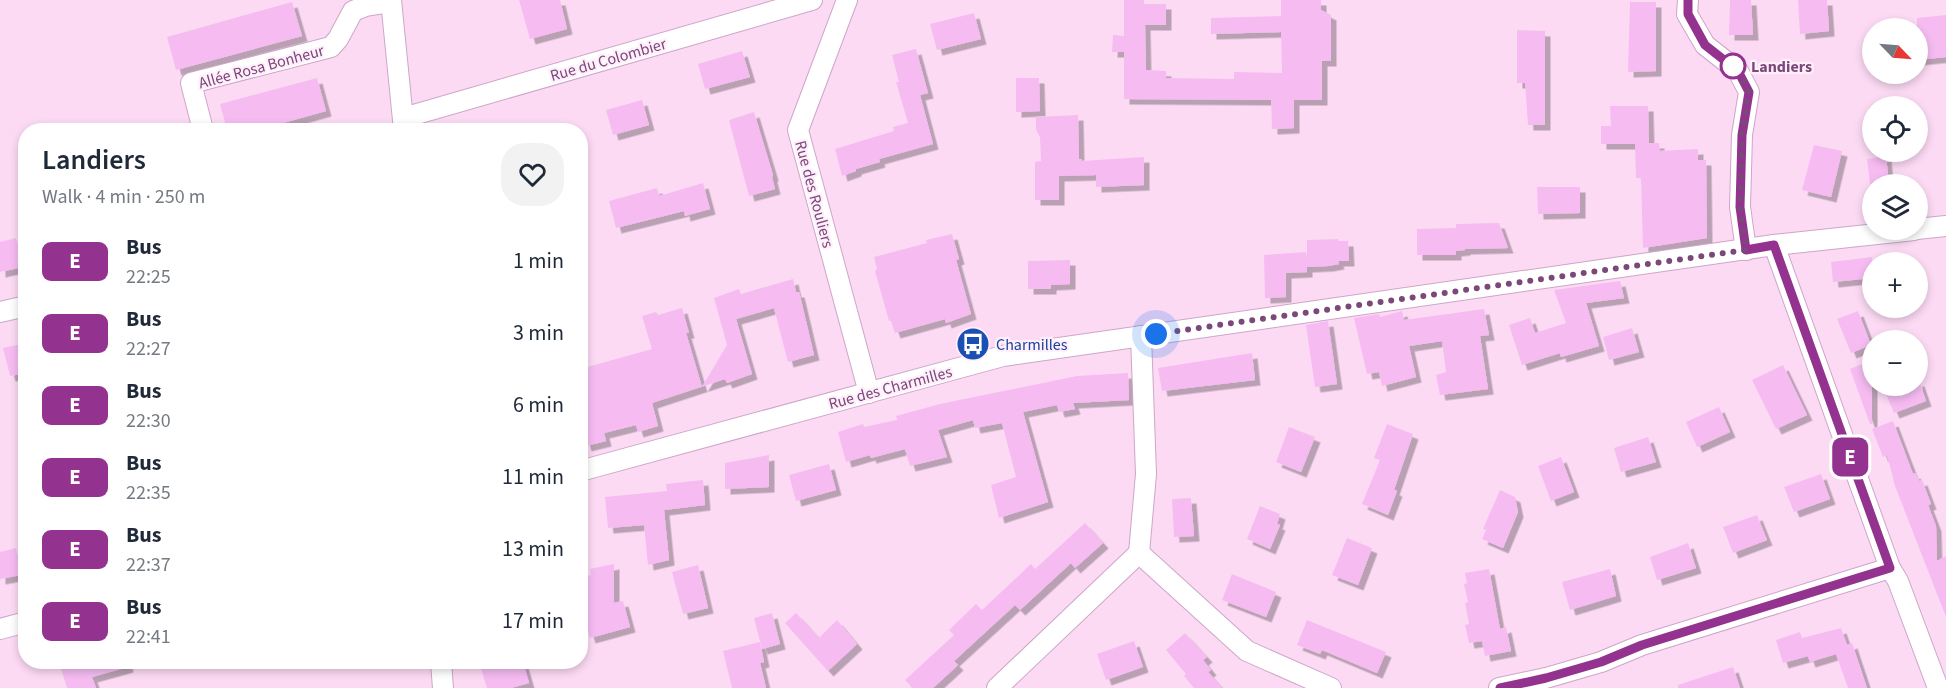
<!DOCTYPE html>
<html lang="en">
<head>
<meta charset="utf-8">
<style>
  :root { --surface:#fff; --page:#f2f2f3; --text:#1f2937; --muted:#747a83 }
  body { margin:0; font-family:"Source Sans 3",sans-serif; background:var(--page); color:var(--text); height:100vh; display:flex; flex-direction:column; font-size:22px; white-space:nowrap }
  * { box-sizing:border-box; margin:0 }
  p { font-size:20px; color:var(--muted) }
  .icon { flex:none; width:33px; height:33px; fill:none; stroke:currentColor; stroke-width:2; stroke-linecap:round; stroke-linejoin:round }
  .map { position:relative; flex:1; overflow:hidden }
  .panel { position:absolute; left:18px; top:123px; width:570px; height:546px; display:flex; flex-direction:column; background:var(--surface); border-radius:24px; box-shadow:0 3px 9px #0003 }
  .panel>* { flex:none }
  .badge { padding:0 12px; border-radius:9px; font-size:21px; line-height:39px }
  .needle { width:39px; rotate:115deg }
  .fabs { position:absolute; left:1862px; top:18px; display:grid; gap:12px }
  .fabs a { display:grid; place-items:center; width:66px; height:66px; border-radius:50%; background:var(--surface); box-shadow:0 3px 9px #0003; font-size:30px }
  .you { position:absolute; width:30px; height:30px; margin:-15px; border:4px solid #fff; border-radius:50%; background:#1a73e8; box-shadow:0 0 0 9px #1a73e833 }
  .map>.badge { position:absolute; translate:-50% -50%; box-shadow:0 0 0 3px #fff }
  .round { display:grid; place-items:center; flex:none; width:63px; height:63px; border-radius:24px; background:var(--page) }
  .head { display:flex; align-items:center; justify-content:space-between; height:102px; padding:0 24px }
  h1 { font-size:28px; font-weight:600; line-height:45px }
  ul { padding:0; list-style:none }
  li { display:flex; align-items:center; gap:18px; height:72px; padding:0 24px }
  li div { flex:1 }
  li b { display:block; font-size:22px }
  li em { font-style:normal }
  li .badge { min-width:66px; font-weight:700; text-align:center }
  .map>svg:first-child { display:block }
  .residential { fill:#fcdaf4; fill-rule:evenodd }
  .building { fill:#f6bcf2; filter:url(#shadow) }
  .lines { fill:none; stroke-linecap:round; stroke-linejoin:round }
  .minor-casing { stroke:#cda6c9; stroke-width:22 }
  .minor { stroke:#fff; stroke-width:20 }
  .line-casing { stroke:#fff; stroke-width:14 }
  .line { stroke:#93338f; stroke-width:9 }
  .walk { stroke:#7b487a; stroke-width:6; stroke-dasharray:0 10.8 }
  .stop-dot { fill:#fff; stroke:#93338f; stroke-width:3 }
  .labels { text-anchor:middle; stroke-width:4.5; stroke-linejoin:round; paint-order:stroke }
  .street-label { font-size:16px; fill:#7b487a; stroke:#ffeffb }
  .stop-label { font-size:16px; font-weight:bold; fill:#7b487a; stroke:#ffeffb; text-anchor:start }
  .transit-label { font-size:16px; fill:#164399; stroke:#ffeffb; text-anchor:start }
</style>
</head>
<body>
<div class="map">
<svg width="1946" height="688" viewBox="0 0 1946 688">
  <defs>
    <filter id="shadow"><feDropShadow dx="5.5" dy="5.5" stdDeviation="0" flood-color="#0004"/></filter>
  </defs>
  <rect width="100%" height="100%" fill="#fee7f8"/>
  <path class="residential" d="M0 0H1946V688H0ZM1872 28H1917V74H1872ZM1872 106H1917V152H1872ZM26 130H580V662H26ZM1872 184H1917V230H1872ZM1872 262H1917V308H1872ZM1872 340H1917V386H1872Z"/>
  <g class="building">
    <path d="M519 0H560L567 29 530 39Z"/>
    <path d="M1124 0H1144V4H1166V25H1145L1146 70 1166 71V78L1234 79V72L1282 73 1281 32 1211 34V18L1281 16V0H1321V10L1331 15V61H1322V100H1294V128L1272 129 1271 100 1124 99V52H1112L1113 35 1124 36Z"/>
    <path d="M1730 0H1751L1753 35H1729Z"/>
    <path d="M1798 0H1827L1829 31 1800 34Z"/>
    <path d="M292 2 302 36 176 70 167 37Z"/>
    <path d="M1630 2H1656V71L1628 72Z"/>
    <path d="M974 13 981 39 937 50 930 24Z"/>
    <path d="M1946 15V57L1917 60V18Z"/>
    <path d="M1517 30 1545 31V125H1528L1525 83H1517Z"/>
    <path d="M916 49 928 93 920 95 933 144 879 159 880 162 856 169V171L842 176 835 149 894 131 893 127 908 123 896 82H899L892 55Z"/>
    <path d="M742 51 750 77 705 89 698 64Z"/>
    <path d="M317 78 326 111 258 130H227L220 104Z"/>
    <path d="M1016 78H1039L1040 111 1016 112Z"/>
    <path d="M642 100 649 125 613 135 606 110Z"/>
    <path d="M1610 106H1648L1649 143H1659L1660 151 1698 149V160H1706L1707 238 1643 248 1641 178H1636L1635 144H1601V126H1611Z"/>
    <path d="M754 112 773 175 772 177 775 189 749 196 729 120Z"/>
    <path d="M1078 115 1079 159H1082V161L1144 157V185L1096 187V175L1059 176V200H1035V162L1041 161 1040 137 1036 130V117Z"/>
    <path d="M1814 145 1842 151 1831 197 1802 190Z"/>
    <path d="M1886 156 1889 184H1870L1867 159Z"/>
    <path d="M703 183 710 209 685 216 684 211 616 228 609 201 657 188 659 196Z"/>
    <path d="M1537 187H1580V213L1538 214Z"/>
    <path d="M1499 223 1508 248 1465 249V250L1456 251V255H1417V229L1456 228V224Z"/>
    <path d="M952 234 959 259 956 260 971 314 946 323 945 319 895 333 891 321H889L875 271 877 269 874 257 927 243 926 240Z"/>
    <path d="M16 238 23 267 0 272V242Z"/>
    <path d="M1338 239V241H1348L1349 261H1338L1339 264 1328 266 1307 267V272L1286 273V297L1265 298 1264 255 1306 252 1307 257V240Z"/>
    <path d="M1872 257V278L1833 282 1831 262Z"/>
    <path d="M1070 260V284L1051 285V289H1028V261Z"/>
    <path d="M793 279 796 292H799L801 300 814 355 788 362 774 308 736 319 752 374 727 383 725 379 652 403 658 426 638 432 636 425 604 433 606 441 586 446 584 438 580 439V369L652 349 642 316 656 312 658 315 682 308 689 333H686L702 387 727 345 714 298 739 289 741 294Z"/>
    <path d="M1620 281 1624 298 1586 303 1599 346 1561 357 1560 353 1522 365 1509 325 1530 318 1535 333 1566 323 1554 290Z"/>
    <path d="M1484 309 1489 335 1480 336 1488 389 1440 395 1436 375 1446 372 1442 341 1409 346 1416 377 1382 386 1379 372 1367 374 1354 318 1379 314 1380 317 1402 311 1404 320Z"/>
    <path d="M1858 311 1871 345 1851 353 1837 319Z"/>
    <path d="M1328 321 1337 384 1315 387 1306 325Z"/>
    <path d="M1632 328 1639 352 1609 360 1603 337Z"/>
    <path d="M26 343V373L10 376 3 348Z"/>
    <path d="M1252 353 1255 380 1162 391 1158 368Z"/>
    <path d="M1872 360V424H1870L1850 369Z"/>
    <path d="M1783 365 1807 415 1776 429 1752 380Z"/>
    <path d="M1128 373 1129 400 1073 403 1075 409 1059 412 1057 405 1023 412 1048 502 999 518 991 485 1016 477 1002 423 975 428 973 420 938 430 947 457 910 466 905 449 871 458 870 455 846 462 838 432 863 424 864 427 897 420 896 416 940 404 1077 376Z"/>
    <path d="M1917 381H1919L1926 401 1894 413 1886 394 1907 386H1917Z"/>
    <path d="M1719 407 1730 432 1697 447 1686 422Z"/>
    <path d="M1893 421 1913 474 1915 473 1919 481 1922 480 1931 504 1928 505 1936 526 1937 561 1946 556V617L1895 486 1887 455 1883 457 1872 429Z"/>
    <path d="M1387 424 1413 434 1394 490 1397 491 1388 515 1362 504 1380 460 1374 458Z"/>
    <path d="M1289 427 1315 437 1301 472 1276 462Z"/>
    <path d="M1648 437 1656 462 1621 472 1614 448Z"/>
    <path d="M769 455V487L725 489V463Z"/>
    <path d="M1561 457 1574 492 1551 501 1538 466Z"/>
    <path d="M829 464 836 490 796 501 789 475Z"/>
    <path d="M1821 474 1830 499 1794 512 1784 487Z"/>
    <path d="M703 480 705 505 664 510 669 560 648 565 644 525 608 528 605 497 667 491 666 484Z"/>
    <path d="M1500 490 1515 497 1518 512 1503 548 1482 539 1486 530 1483 529Z"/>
    <path d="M1191 498 1194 536 1174 537 1172 499Z"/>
    <path d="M1260 506 1280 514 1277 524 1280 525 1270 549 1247 539Z"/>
    <path d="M1757 515 1767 540 1733 553 1723 527Z"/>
    <path d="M1085 523 1103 543 1075 568 1071 563 1020 610 1015 605 954 661 958 665 933 688H913L905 680 954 635 949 630 976 604 982 610 1031 564 1035 569Z"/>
    <path d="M1347 538 1372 548 1358 585 1332 575Z"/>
    <path d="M1688 543 1696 568 1657 580 1650 557Z"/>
    <path d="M16 548 21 575 0 579V552Z"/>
    <path d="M614 564V603L623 601 630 627 590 638 580 603V578L591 575 590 569Z"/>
    <path d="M698 565 708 608 683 614 672 572Z"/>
    <path d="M1489 569 1500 629 1506 627 1511 651 1485 656 1482 641 1469 643 1465 625 1469 624 1465 603 1468 602 1464 584 1467 583 1465 573Z"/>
    <path d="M1610 569 1616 596 1570 610 1562 582Z"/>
    <path d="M1232 574 1276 592 1266 617 1222 600Z"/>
    <path d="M772 613 780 644 762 649 754 618Z"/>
    <path d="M796 613 819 638 837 620 857 644 828 671 785 623Z"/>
    <path d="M1307 620 1386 652 1377 673 1322 650 1320 654 1297 645Z"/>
    <path d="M1841 628 1847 645 1852 643 1867 688H1848L1836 654 1810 662 1808 656 1783 663 1776 640 1800 632 1802 638Z"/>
    <path d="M1185 633 1207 657 1203 660 1211 670 1208 672 1222 688H1194L1184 676 1186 674 1166 650Z"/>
    <path d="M1134 641 1143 667 1106 680 1097 654Z"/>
    <path d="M760 642 764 662 760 663 766 688H732L723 651Z"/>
    <path d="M59 662H127L128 667 92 677 96 688H67Z"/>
    <path d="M479 662H523L529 683 511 688H487Z"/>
    <path d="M1733 667 1740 688H1678V685Z"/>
  </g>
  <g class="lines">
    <g class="minor-casing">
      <g id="minor">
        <path d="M391 0 404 130"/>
        <path d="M847 0 798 130 869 393"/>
        <path d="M1688 0 1687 14 1705 45 1738 71 1749 92 1742 135 1740 207 1746 250"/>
        <path d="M403 118 812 0"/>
        <path d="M203 130 191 83 331 47 338 39 353 11 366 6 391 2"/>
        <path d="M1917 229 1946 226"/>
        <path d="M1774 245 1890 568 1898 581 1938 688"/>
        <path d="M0 312 26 306"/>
        <path d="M580 471 1003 356 1774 245 1914 230"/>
        <path d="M1139 553 1247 651 1331 688"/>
        <path d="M1139 553 1146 474 1141 336"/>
        <path d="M0 629 26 622"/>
        <path d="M441 662 443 688"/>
        <path d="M997 688 1139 553"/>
        <path d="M1499 688 1546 678 1601 662 1642 645 1890 568"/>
      </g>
    </g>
    <use href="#minor" class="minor"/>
  </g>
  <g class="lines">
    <g class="line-casing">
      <path id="line" d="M1500 688 1546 678 1601 662 1642 645 1890 568 1774 245 1746 250 1740 207 1742 135 1749 92 1738 71 1705 45 1688 14V0"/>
    </g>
    <use href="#line" class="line"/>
    <path class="walk" d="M1156 334 1746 250 1740 207 1742 135 1749 92 1738 71 1733 66"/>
  </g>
  <defs>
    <g id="bus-disc" transform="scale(1.725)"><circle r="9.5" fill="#1a4fb4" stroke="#ffeffb"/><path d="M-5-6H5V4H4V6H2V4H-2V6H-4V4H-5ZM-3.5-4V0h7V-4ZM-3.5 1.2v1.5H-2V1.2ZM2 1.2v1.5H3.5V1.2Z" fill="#fff"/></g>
  </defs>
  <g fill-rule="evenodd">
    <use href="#bus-disc" x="973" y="344"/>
  </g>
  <circle class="stop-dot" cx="1733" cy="66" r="12"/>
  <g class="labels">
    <g class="street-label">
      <text transform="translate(608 59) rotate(-16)" y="6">Rue du Colombier</text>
      <text transform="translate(261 66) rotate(-15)" y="6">Allée Rosa Bonheur</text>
      <text transform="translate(815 194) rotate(75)" y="6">Rue des Rouliers</text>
      <text transform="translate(890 387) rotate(-15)" y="6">Rue des Charmilles</text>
    </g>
    <g class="stop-label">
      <text x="1751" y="72">Landiers</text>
    </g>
    <g class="transit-label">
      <text x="996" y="350">Charmilles</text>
    </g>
  </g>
</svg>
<div class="fabs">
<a><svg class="needle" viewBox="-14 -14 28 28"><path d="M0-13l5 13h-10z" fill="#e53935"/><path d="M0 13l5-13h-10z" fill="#747a83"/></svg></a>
<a><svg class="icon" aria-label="locate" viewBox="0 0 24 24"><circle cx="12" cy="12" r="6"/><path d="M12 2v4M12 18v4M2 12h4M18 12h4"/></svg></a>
<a><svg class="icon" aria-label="layers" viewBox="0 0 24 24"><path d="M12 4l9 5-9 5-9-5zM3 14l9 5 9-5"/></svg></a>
<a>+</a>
<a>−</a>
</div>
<div class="you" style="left:1156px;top:334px"></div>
<b class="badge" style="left:1850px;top:457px;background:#93338f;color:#fff">E</b>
<section class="panel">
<div class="head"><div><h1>Landiers</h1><p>Walk · 4 min · 250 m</p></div><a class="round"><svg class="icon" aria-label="heart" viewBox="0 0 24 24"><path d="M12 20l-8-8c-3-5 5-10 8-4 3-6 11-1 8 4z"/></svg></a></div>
<ul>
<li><span class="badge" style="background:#93338f;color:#fff">E</span><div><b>Bus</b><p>22:25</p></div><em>1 min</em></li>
<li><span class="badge" style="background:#93338f;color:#fff">E</span><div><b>Bus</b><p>22:27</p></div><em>3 min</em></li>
<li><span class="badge" style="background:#93338f;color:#fff">E</span><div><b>Bus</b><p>22:30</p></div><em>6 min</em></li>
<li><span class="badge" style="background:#93338f;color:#fff">E</span><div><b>Bus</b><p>22:35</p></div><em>11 min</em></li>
<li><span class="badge" style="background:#93338f;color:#fff">E</span><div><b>Bus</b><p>22:37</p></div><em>13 min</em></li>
<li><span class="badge" style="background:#93338f;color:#fff">E</span><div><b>Bus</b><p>22:41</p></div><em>17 min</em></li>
</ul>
</section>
</div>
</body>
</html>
